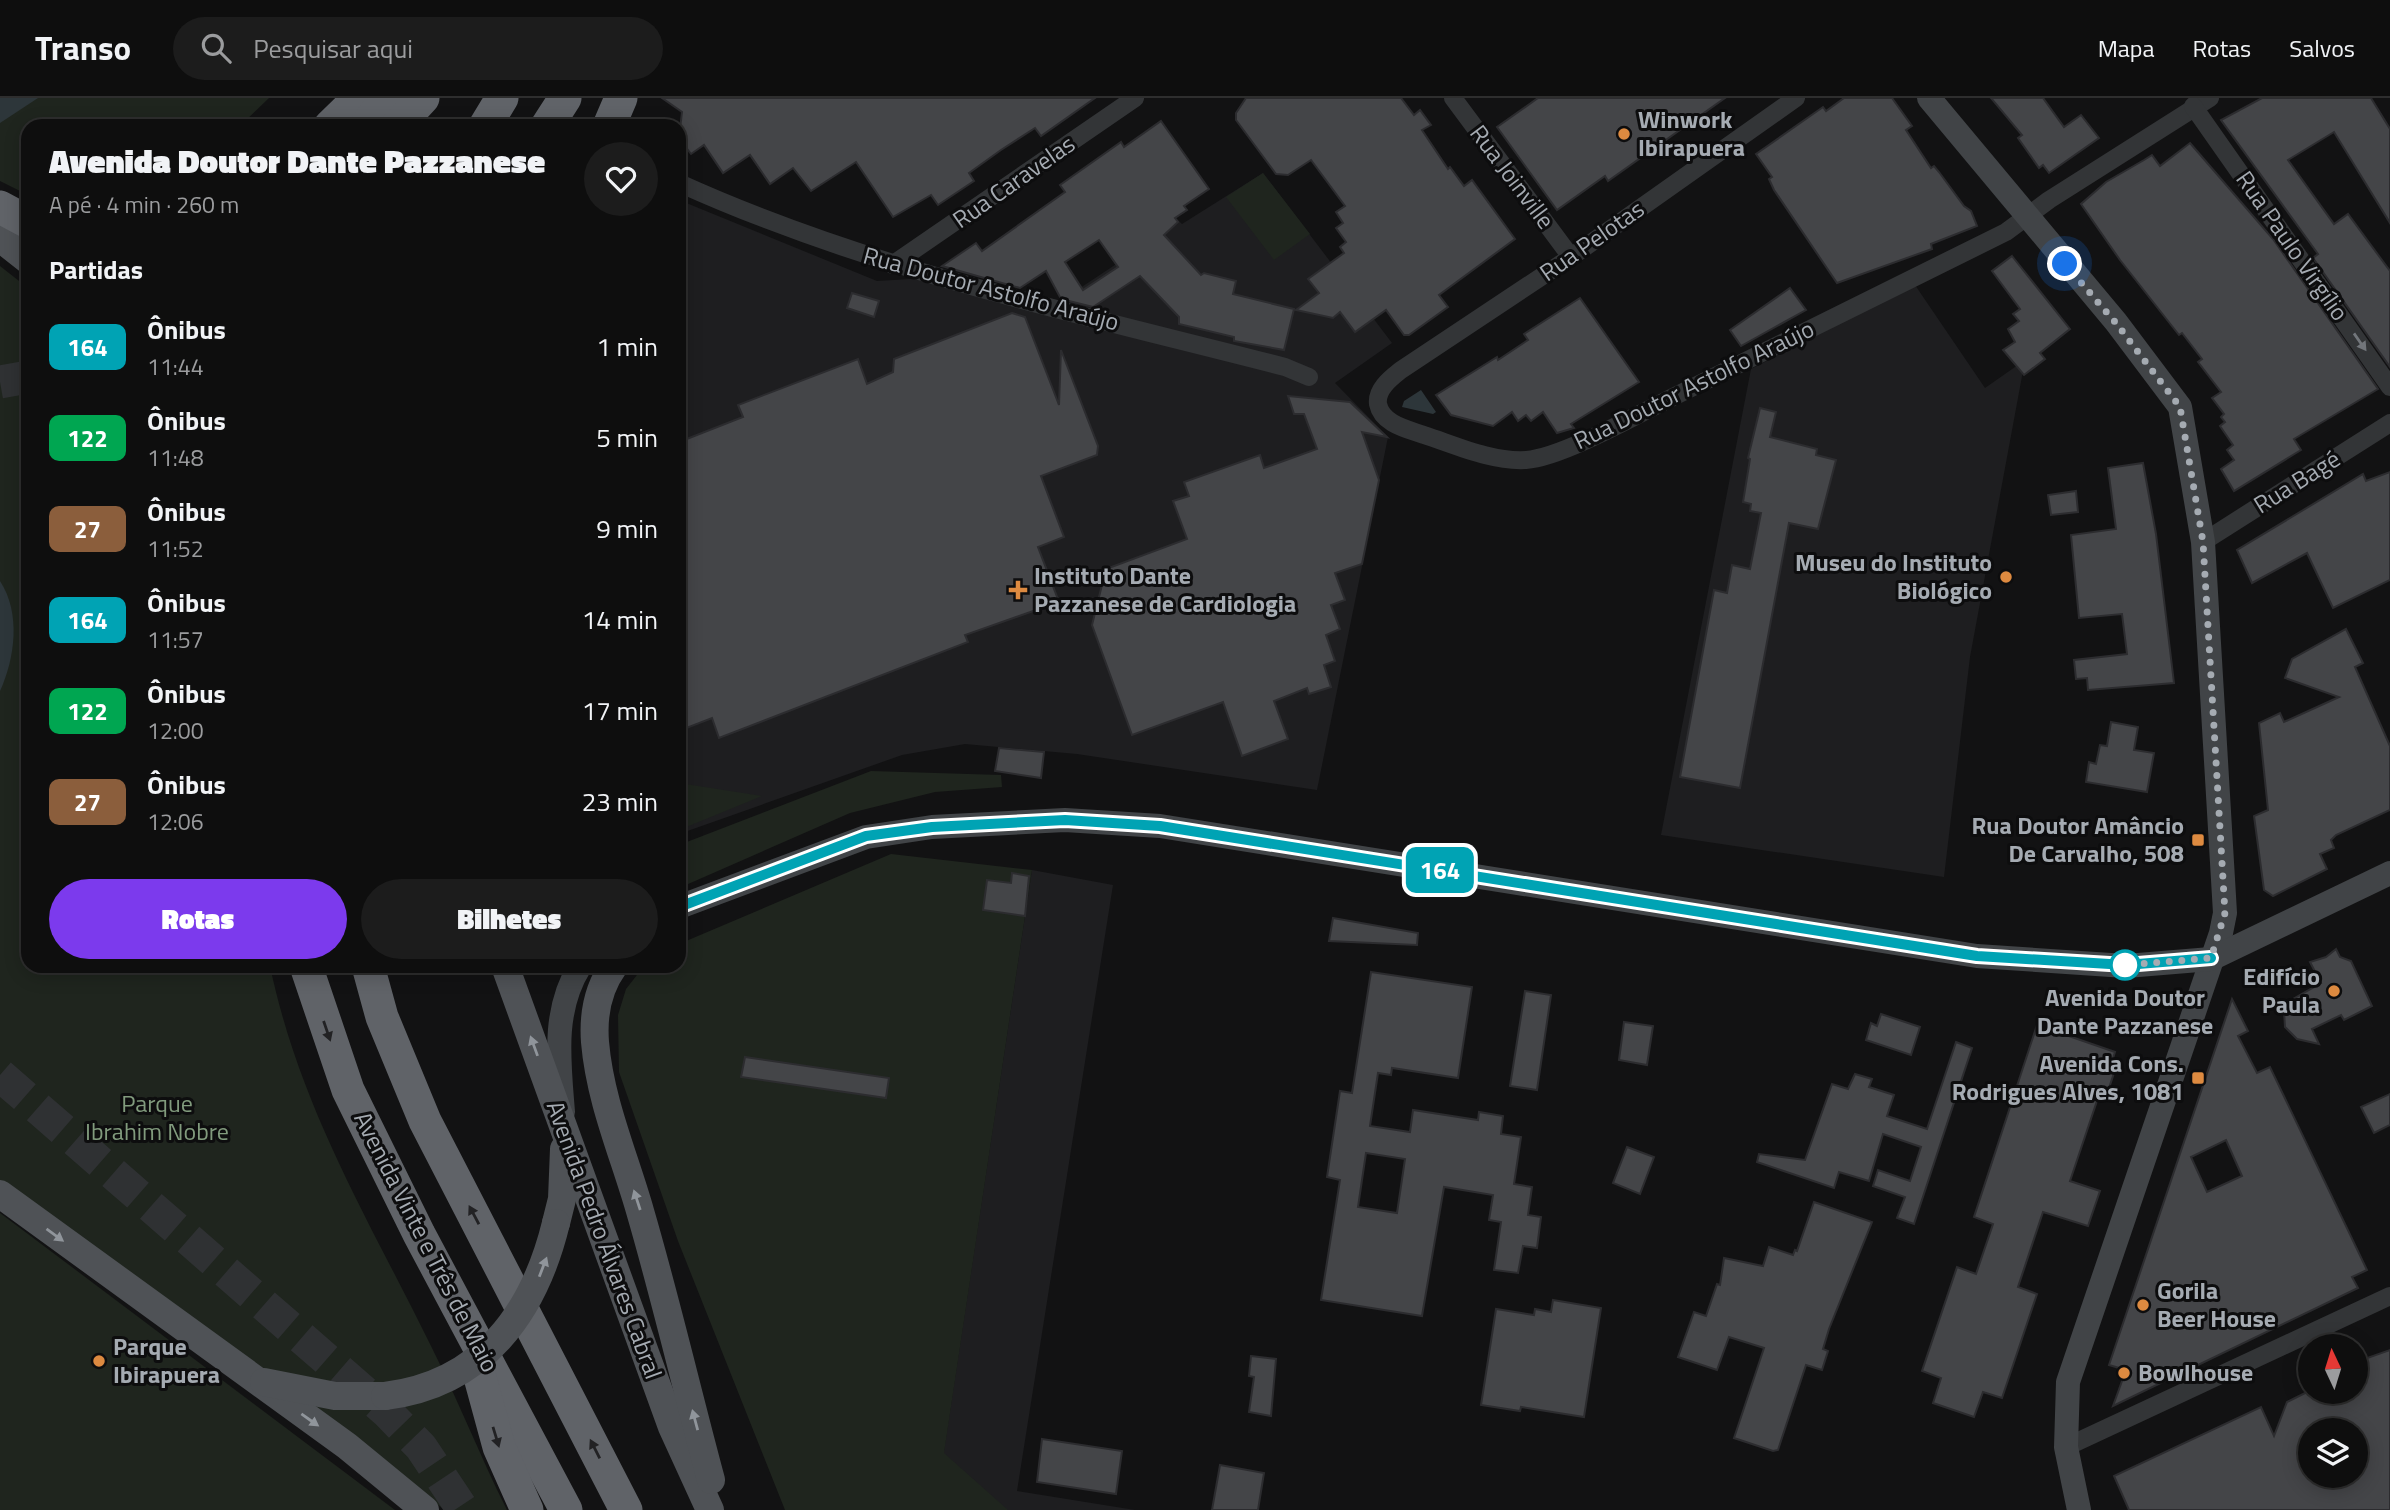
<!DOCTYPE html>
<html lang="pt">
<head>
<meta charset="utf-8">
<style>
  :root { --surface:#0e0e0e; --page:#1c1c1c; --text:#f1f3f6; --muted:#9b9c9e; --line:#2e2e2e; --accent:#7c3aed }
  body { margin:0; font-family:"Titillium Web",sans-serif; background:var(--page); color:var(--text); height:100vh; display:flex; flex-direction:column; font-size:26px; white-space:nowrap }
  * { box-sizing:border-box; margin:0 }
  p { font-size:23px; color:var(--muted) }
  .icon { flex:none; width:38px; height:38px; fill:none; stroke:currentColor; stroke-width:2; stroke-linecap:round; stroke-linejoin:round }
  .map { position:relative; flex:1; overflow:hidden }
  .side { position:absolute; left:21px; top:21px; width:665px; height:854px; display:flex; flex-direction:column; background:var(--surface); border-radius:21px; box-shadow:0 4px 18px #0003,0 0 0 2px var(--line) }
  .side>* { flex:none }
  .badge { padding:0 14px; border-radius:10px; font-size:24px; line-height:46px }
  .needle { width:46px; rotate:356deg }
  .fabs { position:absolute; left:2298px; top:1236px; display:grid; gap:14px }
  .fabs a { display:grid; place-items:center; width:70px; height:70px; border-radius:50%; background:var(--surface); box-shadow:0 4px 18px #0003,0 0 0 2px var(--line); font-size:35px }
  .you { position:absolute; width:35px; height:35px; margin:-18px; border:5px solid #fff; border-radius:50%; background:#1a73e8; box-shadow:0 0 0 10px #1a73e833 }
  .map>.badge { position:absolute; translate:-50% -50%; box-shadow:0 0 0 4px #fff }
  h2 { padding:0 28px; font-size:26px; line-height:63px }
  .round { display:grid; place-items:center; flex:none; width:74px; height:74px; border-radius:37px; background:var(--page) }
  .headline { display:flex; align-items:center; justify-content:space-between; height:119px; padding:0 28px }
  h1 { font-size:33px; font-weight:800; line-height:52px }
  .button { display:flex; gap:14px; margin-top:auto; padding:14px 28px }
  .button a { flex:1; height:80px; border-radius:42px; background:var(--accent); color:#fff; font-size:28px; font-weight:800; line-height:80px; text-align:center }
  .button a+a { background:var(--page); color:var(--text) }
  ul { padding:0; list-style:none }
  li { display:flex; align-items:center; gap:21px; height:91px; padding:0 28px }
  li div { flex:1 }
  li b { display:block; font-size:26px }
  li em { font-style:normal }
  li .badge { min-width:77px; font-weight:700; text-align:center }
  header { display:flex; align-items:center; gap:42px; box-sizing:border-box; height:98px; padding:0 35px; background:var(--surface); border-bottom:2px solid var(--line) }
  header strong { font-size:33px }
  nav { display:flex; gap:38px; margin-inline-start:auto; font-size:24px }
  .search { width:490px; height:63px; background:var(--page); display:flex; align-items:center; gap:18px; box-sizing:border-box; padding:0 24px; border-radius:38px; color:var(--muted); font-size:26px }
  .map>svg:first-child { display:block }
  .built { fill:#1e1e20 }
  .green { fill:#1f251e }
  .water { fill:#2d363a }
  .building { fill:#444548; stroke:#2c2c2f; stroke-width:2; fill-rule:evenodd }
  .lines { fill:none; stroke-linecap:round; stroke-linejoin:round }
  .highway-tunnel { stroke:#2f3133; stroke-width:33; stroke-dasharray:33 17; stroke-linecap:butt }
  .street { stroke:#333537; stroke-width:18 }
  .secondary { stroke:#414447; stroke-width:24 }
  .primary { stroke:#4f5256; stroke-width:28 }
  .highway { stroke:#606368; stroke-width:33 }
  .primary-bridge { stroke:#4f5256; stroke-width:28 }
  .oneway { fill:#72767b }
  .oneway2 { fill:#222224 }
  .oneway3 { fill:#90959b }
  .line-casing { stroke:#fff; stroke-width:16 }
  .line { stroke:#00a3b4; stroke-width:10 }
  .walk { stroke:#a5abb2; stroke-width:7; stroke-dasharray:0 12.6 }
  .poi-dot { fill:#dd8a40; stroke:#0d0d0e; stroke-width:2.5 }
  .stop-dot { fill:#fff; stroke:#00a3b4; stroke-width:3.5 }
  .labels { text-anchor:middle; stroke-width:6; stroke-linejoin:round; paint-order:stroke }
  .poi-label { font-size:24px; font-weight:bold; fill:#a5abb2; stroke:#0d0d0e; text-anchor:start }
  .street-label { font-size:24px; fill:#a5abb2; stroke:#0d0d0e }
  .stop-label { font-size:24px; font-weight:bold; fill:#a5abb2; stroke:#0d0d0e }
  .park-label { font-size:24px; fill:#819b7d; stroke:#0d0d0e }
</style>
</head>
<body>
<header>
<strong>Transo</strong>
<div class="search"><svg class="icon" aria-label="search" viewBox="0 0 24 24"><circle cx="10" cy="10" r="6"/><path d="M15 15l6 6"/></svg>Pesquisar aqui</div>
<nav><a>Mapa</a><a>Rotas</a><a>Salvos</a></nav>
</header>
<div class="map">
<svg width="2390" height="1412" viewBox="0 0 2390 1412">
  <rect width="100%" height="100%" fill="#121213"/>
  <g class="built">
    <path d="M1263 75 1392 245 1335 285 1388 339 1317 692 1077 656 965 646 902 657 679 736V102L877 183 927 180 1053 208 1139 151 1171 115 1182 126Z"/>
    <path d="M1915 187 1985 290 2025 262 1970 559 1944 779 1661 737 1751 271Z"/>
    <path d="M1032 772 1113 787 1017 1393 1135 1412H935Z"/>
  </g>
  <g class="green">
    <path d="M0 0H269L240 28H28V97L0 83Z"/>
    <path d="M1263 75 1310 136 1274 162 1226 99Z"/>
    <path d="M0 168 28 190V868H270C300 1010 368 1120 431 1248 458 1302 480 1358 507 1412H445L0 1090Z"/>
    <path d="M871 673 1001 677 1002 689 935 694 850 715 679 790V747Z"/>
    <path d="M679 685 762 698 679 732Z"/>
    <path d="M891 756 1032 772 944 1355 1008 1412H785L678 1143 619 974 618 917 626 891 644 868H679V846Z"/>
    <path d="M0 1115 395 1412H0Z"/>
  </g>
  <g class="water">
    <path d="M0 0H38L0 25Z"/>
    <path d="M1421 292 1436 314 1433 316 1402 309 1404 303Z"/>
    <path d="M0 483C21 515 15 560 0 593Z"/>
  </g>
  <g class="building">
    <path d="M662 0H1095L1041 38 1035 30 1001 52 969 75 974 83 938 107 931 97 893 119 856 64 811 93 793 70 770 86 750 57 723 75 704 47 691 56 679 40 682 14Z"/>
    <path d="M1246 0H1401L1414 17 1420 12 1431 27 1422 32 1448 71 1450 69 1464 88 1472 82 1515 141 1439 197 1448 209 1409 237H1404L1386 212 1355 234 1340 214 1333 220 1296 212 1319 195 1308 181 1344 155 1340 149 1346 144 1336 130 1343 125 1336 114 1345 108 1311 62 1288 77 1276 76 1236 22V15Z"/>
    <path d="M1538 0H1725L1608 83 1605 78 1557 112 1497 29Z"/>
    <path d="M1844 0H1892L1912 28 1906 32 1931 70 1934 68 1939 74 1964 108 1971 113 1977 128 1931 146 1932 151 1837 185 1774 92 1769 81 1772 79 1756 56 1823 9 1826 13Z"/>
    <path d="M1991 0H2043L2064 29 2081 17 2099 40 2049 75 2043 67 2039 70 2018 40 2022 37Z"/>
    <path d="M2262 0H2371L2390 31V125L2334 34 2288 62 2334 126 2348 116 2390 173V269L2313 160 2318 156 2221 22Z"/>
    <path d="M1161 23 1209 91 1184 108 1187 112 1175 120 1178 124 1164 137 1201 177 1204 175 1236 183 1233 196 1294 211 1284 252 1234 243V239L1179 226V219L1140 178 1093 209 1061 201 1046 173 1020 190 942 168 976 145 982 153 1065 94 1060 87 1121 44 1124 49ZM1099 142 1118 169 1083 192 1065 164Z"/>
    <path d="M2190 45 2273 141 2378 291 2294 341 2301 352 2234 393 2221 371 2234 362 2227 352 2233 347 2220 328 2225 324 2221 319 2224 316 2212 300 2221 294 2198 264 2202 261 2182 235 2179 237 2120 162 2081 106 2106 84 2144 62 2152 57 2160 68Z"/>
    <path d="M2012 158 2070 231 2040 255 2045 261 2024 277 2003 252 2015 244 2008 231 2019 223 2013 216 2020 211 1992 173Z"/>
    <path d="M1790 190 1806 212 1741 248 1730 232Z"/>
    <path d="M852 195 879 203 874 219 847 210Z"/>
    <path d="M1580 200 1639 284 1571 326 1574 330 1557 335 1543 314 1531 323 1526 317 1518 323 1512 314 1493 328 1451 317 1436 297 1497 259 1498 262 1528 242 1524 236Z"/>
    <path d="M1012 215 1025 219 1059 307 1061 252 1098 348 1097 357 1041 378 1064 439 1038 449 1059 504 965 537 968 544 719 640 712 620 684 631 679 618V344L743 319 738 307 858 261 867 286 893 274 894 261Z"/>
    <path d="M1288 298 1350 304 1387 339 1362 334 1379 382 1362 466 1335 475 1345 502 1331 507 1340 531 1326 537 1335 563 1324 567 1331 589 1309 596 1307 590 1274 603 1288 641 1242 658 1223 604 1132 637 1092 527 1106 471 1187 441 1173 403 1189 398 1184 384 1260 357 1264 370 1317 351 1304 316H1294Z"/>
    <path d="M1760 310 1776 314 1770 339 1817 351 1816 357 1836 362 1818 431 1789 425 1740 690 1680 679 1714 492 1727 495 1732 467 1750 471 1761 415 1750 413 1751 406 1743 404 1750 361 1748 360Z"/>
    <path d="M2143 365 2156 436 2174 585 2088 592 2087 580 2076 581 2074 562 2127 556 2122 516 2079 520 2071 437 2116 431 2108 370Z"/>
    <path d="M2390 374V482L2333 510 2307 455 2252 485 2237 452 2363 376 2366 383Z"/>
    <path d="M2076 393 2078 414 2051 417 2048 397Z"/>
    <path d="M2346 531 2363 565 2355 569 2390 648V712L2336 737 2331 742 2334 750 2320 756 2327 771 2273 798 2264 792 2254 718 2268 712 2259 625 2280 615 2284 624 2339 599 2285 580 2292 561Z"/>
    <path d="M2111 624 2138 629 2134 652 2154 655 2147 694 2086 684 2089 664 2096 666 2100 647 2107 648Z"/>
    <path d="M999 650 1044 654 1041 680 995 673Z"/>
    <path d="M1012 775 1029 778 1025 818 983 812 987 782 1011 785Z"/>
    <path d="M1333 820 1418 835 1417 847 1329 843Z"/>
    <path d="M2336 851 2340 859 2351 863 2372 908 2344 922 2341 917 2312 931 2319 946 2297 941 2285 929 2284 913 2293 901 2321 885 2310 864 2326 859Z"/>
    <path d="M1371 874 1472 889 1458 980 1392 970 1391 977 1378 975 1370 1028 1410 1034 1413 1012 1478 1022 1479 1014 1503 1018 1501 1036 1521 1039 1514 1086 1532 1089 1528 1117 1541 1119 1537 1150 1523 1148 1518 1175 1494 1172 1501 1124 1489 1122 1493 1097 1444 1089 1422 1218 1321 1202 1340 1082 1327 1079 1340 993 1352 995ZM1366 1055 1405 1061 1397 1115 1358 1109Z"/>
    <path d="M1525 893 1551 897 1537 992 1510 988Z"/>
    <path d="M2232 901 2248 933 2238 938 2257 975 2270 969 2367 1172 2352 1179 2358 1190 2113 1308 2126 1272 2109 1267ZM2226 1042 2242 1078 2207 1094 2191 1059Z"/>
    <path d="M1881 916 1920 929 1911 957 1866 942 1871 925 1877 928Z"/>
    <path d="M1624 924 1653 928 1647 967 1619 962Z"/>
    <path d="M2037 927 2115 954 2111 967 2116 969 2105 1002 2098 1000 2070 1083 2100 1093 2088 1128 2043 1114 2018 1189 2037 1196 2002 1300 1983 1294 1974 1319 1933 1305 1941 1280 1922 1273 1957 1169 1976 1176 1993 1126 1974 1119Z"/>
    <path d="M1956 944 1972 950 1914 1126 1897 1120 1905 1099 1873 1088 1878 1072 1910 1083 1921 1049 1883 1036 1869 1083 1839 1074 1834 1090 1757 1064 1759 1056 1805 1062 1832 986 1848 991 1855 976 1872 981 1869 989 1894 997 1887 1018 1927 1031Z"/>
    <path d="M745 959 889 980 886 1000 741 979Z"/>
    <path d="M2390 996V1027L2374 1035 2361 1009Z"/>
    <path d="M1627 1049 1654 1059 1640 1096 1613 1085Z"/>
    <path d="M1814 1104 1872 1124 1829 1231 1823 1251 1828 1253 1822 1272 1806 1267 1778 1352 1773 1353 1734 1340 1764 1250 1729 1239 1717 1272 1678 1259 1694 1214 1706 1218 1717 1186 1720 1187 1724 1160 1763 1168 1769 1149 1793 1157 1795 1152 1797 1153Z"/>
    <path d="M1553 1202 1601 1210 1584 1319 1521 1309 1520 1313 1481 1307 1496 1211 1534 1217 1535 1211 1551 1214Z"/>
    <path d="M2390 1252V1412H2129L2114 1378 2261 1309 2274 1338 2287 1304 2309 1293H2356V1264ZM2310 1332H2356V1377H2310Z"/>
    <path d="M1251 1258 1276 1261 1271 1318 1249 1314 1254 1279 1249 1278Z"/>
    <path d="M1042 1341 1122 1353 1116 1396 1037 1384Z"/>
    <path d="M1220 1367 1264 1375 1258 1412H1212Z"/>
  </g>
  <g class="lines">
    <g class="highway-tunnel">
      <path d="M0 284 28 279"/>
      <path d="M0 977 387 1314 421 1349 463 1412"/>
    </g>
    <g class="street">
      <path d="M1453 0 1571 159"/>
      <path d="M1796 0 1571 159 1401 272C1391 280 1376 291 1378 306 1382 326 1407 331 1424 337 1455 347 1492 364 1526 362 1561 360 1639 316 1673 299 1784 244 1895 189 2006 134L2049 102 2210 0"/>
      <path d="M2193 8 2390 289"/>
      <path d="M679 85C873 173 1080 216 1285 269L1309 279"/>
      <path d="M892 167 1135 0"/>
      <path d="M2203 444 2390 325"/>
      <path d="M2066 1349 2390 1198"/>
    </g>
    <g class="secondary">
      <path d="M1929 0 2116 224 2180 309 2203 444 2225 815 2221 835 2068 1284 2066 1349 2079 1412"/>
      <path d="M679 809 866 739 932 729 1065 722 1160 728 1977 858 2126 868 2211 861 2390 775"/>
      <path d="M563 1014C559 963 552 913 580 868"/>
    </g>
    <g class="primary">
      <path d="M0 140 28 162"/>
      <path d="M505 868 672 1329 710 1412"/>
      <path d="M614 868C598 890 593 917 595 944 600 1003 624 1057 640 1113 666 1202 687 1293 711 1382"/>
      <path d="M0 1096 347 1348 425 1412"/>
      <path d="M556 1125 562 1101 564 1051"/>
      <path d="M264 1284 335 1298H385"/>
    </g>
    <g class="highway">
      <path d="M330 28 359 0"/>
      <path d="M366 28 386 0"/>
      <path d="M397 28 423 0"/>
      <path d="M485 28 502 0"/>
      <path d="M547 28 565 0"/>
      <path d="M609 28 621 0"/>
      <path d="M0 109 28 124"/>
      <path d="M306 868 348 992 419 1136 566 1412"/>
      <path d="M368 868 382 919 425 1023 626 1412"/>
      <path d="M478 1272 499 1349 527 1412"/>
    </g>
    <path class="primary-bridge" d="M385 1298C483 1286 534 1215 556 1125"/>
  </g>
  <defs><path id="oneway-solid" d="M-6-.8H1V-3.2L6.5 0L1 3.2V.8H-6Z" transform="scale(1.75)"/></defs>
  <use class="oneway" href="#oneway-solid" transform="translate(2360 244) rotate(55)"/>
  <g class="oneway2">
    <use href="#oneway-solid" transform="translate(327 933) rotate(71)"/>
    <use href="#oneway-solid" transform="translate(474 1117) rotate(-118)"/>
    <use href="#oneway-solid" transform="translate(496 1339) rotate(73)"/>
    <use href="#oneway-solid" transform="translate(595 1351) rotate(-117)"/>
  </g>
  <g class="oneway3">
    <use href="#oneway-solid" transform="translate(534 948) rotate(-110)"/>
    <use href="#oneway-solid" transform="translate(637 1102) rotate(-108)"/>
    <use href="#oneway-solid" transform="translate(55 1137) rotate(36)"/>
    <use href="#oneway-solid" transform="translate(543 1169) rotate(-69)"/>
    <use href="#oneway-solid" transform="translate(310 1322) rotate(35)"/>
    <use href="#oneway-solid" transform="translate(695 1322) rotate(-105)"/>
  </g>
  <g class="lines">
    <g class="line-casing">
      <path id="line" d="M679 809 866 738 932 729 1065 722 1160 728 1977 858 2126 867 2211 860"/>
    </g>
    <use href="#line" class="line"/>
    <path class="walk" d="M2065 166 2116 225 2180 309 2203 444 2225 815 2211 860 2125 867"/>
  </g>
  <g class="poi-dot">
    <circle cx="1624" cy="36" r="7"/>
    <circle cx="2006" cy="479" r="7"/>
    <path d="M1014.5 481.5h7v7h7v7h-7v7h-7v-7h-7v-7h7z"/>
    <rect x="2191" y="735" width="14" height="14" rx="3.5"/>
    <circle cx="2334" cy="893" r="7"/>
    <rect x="2191" y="973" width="14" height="14" rx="3.5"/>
    <circle cx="2143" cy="1207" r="7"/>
    <circle cx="99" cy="1263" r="7"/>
    <circle cx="2124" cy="1275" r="7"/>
  </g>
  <circle class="stop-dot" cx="2125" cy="867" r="14"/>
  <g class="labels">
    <g class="poi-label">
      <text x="1638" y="30">Winwork<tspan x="1638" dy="28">Ibirapuera</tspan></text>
      <text x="1992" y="473" text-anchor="end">Museu do Instituto<tspan x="1992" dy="28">Biológico</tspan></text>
      <text x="1034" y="486">Instituto Dante<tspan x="1034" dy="28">Pazzanese de Cardiologia</tspan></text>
      <text x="2184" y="736" text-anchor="end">Rua Doutor Amâncio<tspan x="2184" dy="28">De Carvalho, 508</tspan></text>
      <text x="2320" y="887" text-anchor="end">Edifício<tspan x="2320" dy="28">Paula</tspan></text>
      <text x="2184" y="974" text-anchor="end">Avenida Cons.<tspan x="2184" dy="28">Rodrigues Alves, 1081</tspan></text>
      <text x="2157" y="1201">Gorila<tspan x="2157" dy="28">Beer House</tspan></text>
      <text x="113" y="1257">Parque<tspan x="113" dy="28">Ibirapuera</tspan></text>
      <text x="2138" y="1283">Bowlhouse</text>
    </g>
    <g class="street-label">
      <text transform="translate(1512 79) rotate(53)" y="8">Rua Joinville</text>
      <text transform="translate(1014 84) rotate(-35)" y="8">Rua Caravelas</text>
      <text transform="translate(1592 143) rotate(-35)" y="8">Rua Pelotas</text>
      <text transform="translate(2292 148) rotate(55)" y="8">Rua Paulo Virgílio</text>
      <text transform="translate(991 191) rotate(15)" y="8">Rua Doutor Astolfo Araújo</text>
      <text transform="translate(1694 287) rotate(-26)" y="8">Rua Doutor Astolfo Araújo</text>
      <text transform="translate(2297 384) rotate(-32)" y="8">Rua Bagé</text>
      <text transform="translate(604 1142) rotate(70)" y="8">Avenida Pedro Álvares Cabral</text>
      <text transform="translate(426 1144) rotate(63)" y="8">Avenida Vinte e Três de Maio</text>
    </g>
    <g class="stop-label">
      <text x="2125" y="908">Avenida Doutor<tspan x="2125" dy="28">Dante Pazzanese</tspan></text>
    </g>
    <g class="park-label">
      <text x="157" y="1014">Parque<tspan x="157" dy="28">Ibrahim Nobre</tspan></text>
    </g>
  </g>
</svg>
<div class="fabs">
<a><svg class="needle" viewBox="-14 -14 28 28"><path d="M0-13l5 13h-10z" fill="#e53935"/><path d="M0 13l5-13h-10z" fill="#9b9c9e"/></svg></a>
<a><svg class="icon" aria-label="layers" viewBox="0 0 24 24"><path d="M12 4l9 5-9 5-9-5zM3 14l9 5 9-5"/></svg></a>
</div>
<div class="you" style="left:2065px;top:166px"></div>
<b class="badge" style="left:1440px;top:772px;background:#00a3b4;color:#fff">164</b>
<section class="side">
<div class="headline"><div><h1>Avenida Doutor Dante Pazzanese</h1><p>A pé · 4 min · 260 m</p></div><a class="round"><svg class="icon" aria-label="heart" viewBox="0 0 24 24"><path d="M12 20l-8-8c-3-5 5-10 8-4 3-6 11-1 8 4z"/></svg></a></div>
<h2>Partidas</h2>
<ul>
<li><span class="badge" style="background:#00a3b4;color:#fff">164</span><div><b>Ônibus</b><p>11:44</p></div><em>1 min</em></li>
<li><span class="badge" style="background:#00a651;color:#fff">122</span><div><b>Ônibus</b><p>11:48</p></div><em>5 min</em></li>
<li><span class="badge" style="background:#8b5e3c;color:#fff">27</span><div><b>Ônibus</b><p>11:52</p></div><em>9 min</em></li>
<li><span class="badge" style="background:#00a3b4;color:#fff">164</span><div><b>Ônibus</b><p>11:57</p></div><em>14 min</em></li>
<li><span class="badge" style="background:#00a651;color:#fff">122</span><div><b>Ônibus</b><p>12:00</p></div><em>17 min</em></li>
<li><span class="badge" style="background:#8b5e3c;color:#fff">27</span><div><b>Ônibus</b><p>12:06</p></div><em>23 min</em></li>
</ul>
<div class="button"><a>Rotas</a><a>Bilhetes</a></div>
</section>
</div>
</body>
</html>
